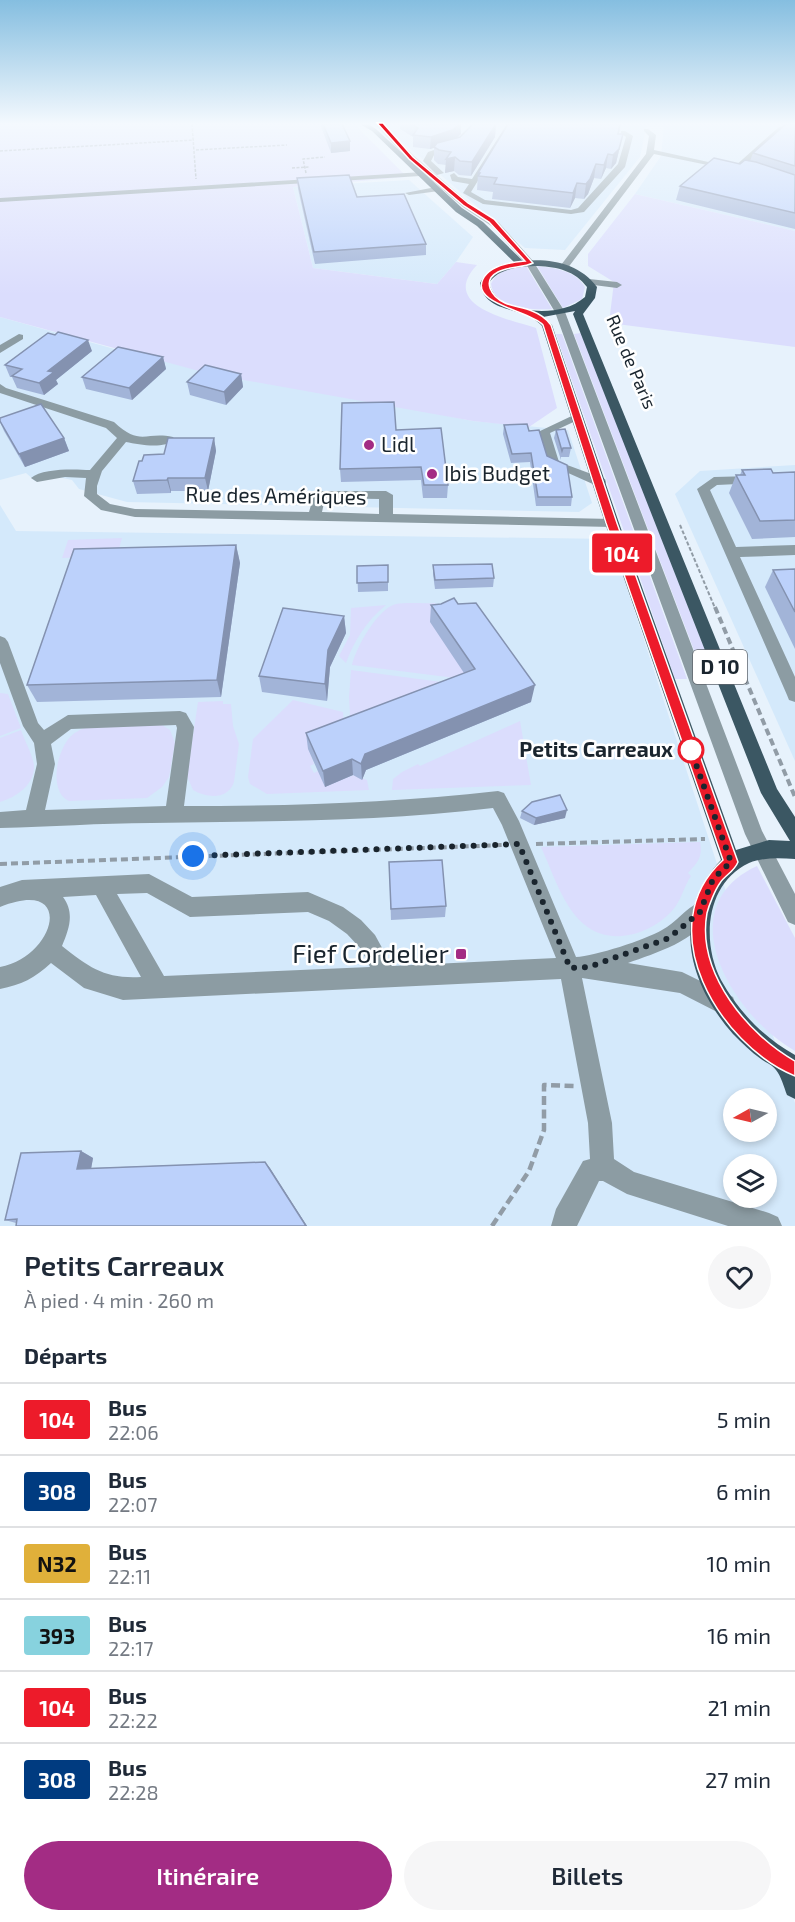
<!DOCTYPE html>
<html lang="fr">
<head>
<meta charset="utf-8">
<style>
  :root { --surface:#fff; --page:#f6f6f7; --text:#1f2937; --muted:#747a83; --line:#e0e1e3; --accent:#a32c84 }
  body { margin:0; font-family:"Exo 2",sans-serif; background:var(--page); color:var(--text); height:100vh; display:flex; flex-direction:column; font-size:22px; white-space:nowrap }
  * { box-sizing:border-box; margin:0 }
  p { font-size:20px; color:var(--muted) }
  .icon { flex:none; width:33px; height:33px; fill:none; stroke:currentColor; stroke-width:2; stroke-linecap:round; stroke-linejoin:round }
  .map { position:relative; height:1226px; overflow:hidden }
  .details { display:flex; flex-direction:column; background:var(--surface); flex:1 }
  .details>* { flex:none }
  .badge { padding:0 12px; border-radius:4px; font-size:21px; line-height:39px }
  .needle { width:39px; rotate:262deg }
  .controls { position:absolute; left:723px; top:1088px; display:grid; gap:12px }
  .controls a { display:grid; place-items:center; width:54px; height:54px; border-radius:50%; background:var(--surface); box-shadow:0 3px 9px #0003; font-size:30px }
  .you { position:absolute; width:30px; height:30px; margin:-15px; border:4px solid #fff; border-radius:50%; background:#1a73e8; box-shadow:0 0 0 9px #1a73e833 }
  .map>.badge { position:absolute; translate:-50% -50%; box-shadow:0 0 0 3px #fff }
  h2 { padding:0 24px; font-size:22px; line-height:54px }
  .round { display:grid; place-items:center; flex:none; width:63px; height:63px; border-radius:32px; background:var(--page) }
  .headline { display:flex; align-items:center; justify-content:space-between; height:102px; padding:0 24px }
  h1 { font-size:28px; font-weight:600; line-height:45px }
  .primary-button { display:flex; gap:12px; margin-top:auto; padding:12px 24px }
  .primary-button a { flex:1; height:69px; border-radius:36px; background:var(--accent); color:#fff; font-size:24px; font-weight:600; line-height:69px; text-align:center }
  .primary-button a+a { background:var(--page); color:var(--text) }
  ul { padding:0; list-style:none }
  li { display:flex; align-items:center; gap:18px; height:72px; padding:0 24px; border-top:2px solid var(--line) }
  li div { flex:1 }
  li b { display:block; font-size:22px }
  li em { font-style:normal }
  li .badge { min-width:66px; font-weight:700; text-align:center }
  .map>svg:first-child { display:block }
  .built { fill:#d4e9fb; fill-rule:evenodd }
  .green { fill:#dbddfd }
  .lines { fill:none; stroke-linecap:round; stroke-linejoin:round }
  .path-far3 { stroke:#919ca6; stroke-width:1.5; stroke-dasharray:3 1.5; stroke-linecap:butt }
  .path-far2 { stroke:#919ca6; stroke-width:2; stroke-dasharray:4 2; stroke-linecap:butt }
  .path-far1 { stroke:#919ca6; stroke-width:4; stroke-dasharray:7 4; stroke-linecap:butt }
  .path { stroke:#919ca6; stroke-width:4.5; stroke-dasharray:9 4.5; stroke-linecap:butt }
  .minor { fill:#8c9ca3; fill-rule:evenodd }
  .major { fill:#3b5763; fill-rule:evenodd }
  .wall { fill:#a2b4d8 }
  .shaded-wall { fill:#8492b0 }
  .building { fill:#bcd1fb; stroke:#8492b0; stroke-width:1.5 }
  .line { fill:#ed1b2a; stroke:#fff; stroke-width:1.5 }
  .walk { stroke:#1a252e; stroke-width:6; stroke-dasharray:0 10.8 }
  .poi-dot { fill:#a32c84; stroke:#fff; stroke-width:2 }
  .stop-dot { fill:#fff; stroke:#ed1b2a; stroke-width:3 }
  .labels { text-anchor:middle; stroke-width:5; stroke-linejoin:round; paint-order:stroke }
  .far-street-label { font-size:18px; fill:#1a252e; stroke:#fff }
  .shield { fill:#fff; stroke:#5f666d; stroke-width:1.5 }
  .shield-label { font-size:20px; font-weight:bold; fill:#1a252e }
  .poi-label { font-size:21px; fill:#1a252e; stroke:#fff; text-anchor:start }
  .street-label { font-size:21px; fill:#1a252e; stroke:#fff }
  .stop-label { font-size:21px; font-weight:bold; fill:#1a252e; stroke:#fff; text-anchor:end }
  .near-poi-label { font-size:26px; fill:#1a252e; stroke:#fff; text-anchor:end }
</style>
</head>
<body>
<div class="map">
<svg width="795" height="1226" viewBox="0 0 795 1226">
  <rect width="100%" height="100%" fill="#e7f2fc"/>
  <g class="built">
    <path d="M382 124H647L640 157 565 250 525 248Z"/>
    <path d="M664 124H795V231L635 194 661 156Z"/>
    <path d="M409 180 473 237 456 262 437 284 313 268 293 187Z"/>
    <path d="M0 317 118 350 473 421 568 430 592 503 579 512 127 502 79 489 72 480 58 477 35 481 26 473 0 480Z"/>
    <path d="M795 465V761L675 494 700 471Z"/>
    <path d="M0 505 16 531 611 539 795 1103V1226H0ZM734 1098H766V1131H734ZM734 1164H766V1197H734Z"/>
  </g>
  <g class="green">
    <path d="M0 124H354L407 177 293 187 313 268 437 284 456 262 477 265C439 305 507 319 536 328L557 408 529 427 473 421 210 374 0 317Z"/>
    <path d="M635 194 795 231V347L609 323 614 282 588 266V254Z"/>
    <path d="M526 266 552 309C532 310 495 309 491 284 497 270 512 268 526 266Z"/>
    <path d="M537 266C554 268 575 270 585 287L582 299 563 308Z"/>
    <path d="M581 333 716 678 705 679 574 334Z"/>
    <path d="M556 334H562L687 679H675Z"/>
    <path d="M122 538 117 556 62 558 68 540Z"/>
    <path d="M435 603 471 680 352 665C356 648 377 609 396 604 408 602 423 604 435 603Z"/>
    <path d="M386 605C367 620 354 641 346 663L339 656 350 635 351 608Z"/>
    <path d="M351 670 471 686 351 733 349 697Z"/>
    <path d="M0 693 8 694 21 728 0 736Z"/>
    <path d="M293 700 343 712 345 735 309 750 314 764 310 766 314 773 318 771 325 786 354 775 367 780 369 790 267 794 250 784 248 777 253 739Z"/>
    <path d="M223 701V704H231L233 726 239 744 234 782C228 800 207 798 193 790L187 776 198 702Z"/>
    <path d="M520 721 531 785 392 790 393 779 402 772 418 764 420 766Z"/>
    <path d="M162 725 170 730 175 743 169 777 162 787 147 798 69 801C48 791 57 751 70 737 76 731 83 728 91 726Z"/>
    <path d="M21 730C25 742 33 755 34 766 35 785 15 798 0 802V738Z"/>
    <path d="M700 842C703 857 698 862 688 873L691 876C683 888 681 902 671 912 657 926 641 934 622 936 572 940 558 884 541 847Z"/>
    <path d="M757 866 795 938V1051C734 1017 666 908 757 866Z"/>
  </g>
  <g class="lines">
    <g class="path-far3">
      <path d="M192 124 196 179"/>
      <path d="M196 150 287 145"/>
      <path d="M0 151 194 140"/>
      <path d="M292 168 310 167"/>
      <path d="M306 173 303 159 325 157"/>
    </g>
    <path class="path-far2" d="M680 525 715 608"/>
    <g class="path-far1">
      <path d="M715 607 795 797"/>
      <path d="M536 844 705 839"/>
      <path d="M0 864 503 845"/>
    </g>
    <path class="path" d="M492 1226 529 1171 544 1130V1085L575 1086"/>
    <g class="minor">
      <path d="M375 124H382L414 156 469 203 499 223 533 261 565 312 762 831 795 894V925L788 922 745 834 555 312 526 264 493 227 463 207 408 160Z"/>
      <path d="M507 124H513L471 192 485 200 571 210 578 208 618 164 626 137 621 133V131H625L633 136 625 167 584 212 571 214 483 204 463 193 469 184 452 181 450 175 454 173 458 177 472 179Z"/>
      <path d="M795 125V129L783 130 740 171H734V167L779 127Z"/>
      <path d="M644 129H648L656 135 654 150 731 167 727 169 654 154 567 269H561V265L646 154 649 136 644 131Z"/>
      <path d="M449 145 456 147 434 155 431 161 444 173 437 175 423 161 428 152Z"/>
      <path d="M423 172V176H420L0 202V198Z"/>
      <path d="M436 187 440 189 439 191 409 195 405 193Z"/>
      <path d="M589 279 617 282 622 285 617 288 586 284V280Z"/>
      <path d="M19 334 23 335V339L0 353V345Z"/>
      <path d="M0 384 6 388 114 422C141 447 145 431 173 437L175 440C164 449 140 445 126 442L102 471 97 486V494L110 504 135 509 309 512 315 491H386L393 495V514L612 519 619 523 612 527 135 517 101 510 84 496 86 478 65 477 37 482 31 478C42 468 74 469 90 470L117 438 106 428 0 393ZM325 498 379 499V514L322 512Z"/>
      <path d="M578 413 582 414V418L550 433 559 462 605 479 606 482 605 485H595L548 464 538 432Z"/>
      <path d="M753 476 758 477 759 480 758 483 717 485 710 490 736 547 795 545V555L740 557 795 677V702L789 700 787 695 697 489 714 477Z"/>
      <path d="M0 636 5 638 8 642 38 723 44 730 68 715 180 711 186 713 194 727 184 806C289 806 394 803 498 791L504 793 519 821 576 957C595 956 645 940 662 930 676 923 685 908 700 902L707 905 710 912C698 941 655 953 628 963L682 972 733 997 736 1005 733 1013 725 1016 680 993 582 978 612 1123 614 1159 634 1172 769 1213 778 1217 782 1226H728L627 1194 603 1181H599L577 1226H551L556 1209 583 1161 590 1159 588 1123 561 979 123 1000 84 988 51 963C35 978 21 985 0 989V967C56 957 76 876 0 907V887L22 880 149 874 192 897 308 892 343 907 361 920 375 935 392 966 556 958 502 825 493 808C379 822 265 821 151 823 100 823 50 827 0 828V812L26 810 37 764 34 743 23 726 0 663ZM176 725 177 728 166 806 45 810 55 764 51 744 71 729ZM147 893 190 917 308 912 329 921 347 934 361 949 370 967 164 976 117 894ZM96 895 141 977C105 979 90 968 62 946 69 929 75 913 63 897Z"/>
    </g>
    <path class="major" d="M360 124H368L376 129 462 208 483 222 523 261C551 258 580 264 597 287L595 298 583 314 777 789 795 817V859C780 858 764 857 749 863 706 883 701 941 721 980 738 1011 764 1038 795 1055V1099L787 1095C784 1087 781 1076 776 1070 773 1065 765 1062 761 1059 751 1052 742 1043 733 1034 687 982 671 914 721 860L605 523 542 326C539 323 535 319 530 317 512 307 484 310 480 283 487 270 500 266 515 263L477 226 456 212 372 131ZM538 266C558 267 575 271 587 287L585 297C579 302 572 306 564 308 542 315 495 311 489 283 498 268 523 266 538 266ZM575 311 573 314 761 793 790 841 769 840 736 850 619 523 552 325 543 317Z"/>
  </g>
  <g class="wall">
    <path d="M320 124H342L350 141V151L331 153Z"/>
    <path d="M400 124H461V134L457 138 496 124 495 137 471 176 459 175 454 171 445 173 446 165 438 164 434 160V148L430 149 413 147V137L400 129Z"/>
    <path d="M621 124 619 134H623L616 163 611 169 606 168 601 179 594 178 588 194 584 199 575 198 570 208 492 199 493 192 477 190 478 173Z"/>
    <path d="M795 124V229L676 200 680 186 740 164 750 161 753 153Z"/>
    <path d="M297 178 426 244V255L315 264 298 189Z"/>
    <path d="M92 351 56 380 58 384 44 395 17 388 12 377H10L5 365Z"/>
    <path d="M163 357 166 369 132 400 86 389 82 377Z"/>
    <path d="M241 374 243 387 226 405 190 395 187 382Z"/>
    <path d="M0 418 64 438 69 451 25 467 4 431 0 422Z"/>
    <path d="M504 425 529 431 572 497 571 506H536L530 462 511 463 503 434Z"/>
    <path d="M396 430 448 485 447 498H423L421 480 341 482 340 469Z"/>
    <path d="M556 430 571 448 569 457H561V460L554 438Z"/>
    <path d="M214 438 216 451 208 491H171V493L137 494 133 481 142 461Z"/>
    <path d="M742 470 773 473 795 472V537L752 539 729 493 736 475H740Z"/>
    <path d="M236 545 240 563 221 697 37 702 27 685Z"/>
    <path d="M388 565V591L358 592 357 566Z"/>
    <path d="M433 565 494 578 493 587 435 589 433 574Z"/>
    <path d="M795 569V649L765 587 773 570Z"/>
    <path d="M458 604 531 702 366 770 362 780 353 775 325 787 308 749 306 733 464 673 430 622 431 605Z"/>
    <path d="M344 616 346 633 330 667 327 701 262 692 259 676Z"/>
    <path d="M522 811 565 818 534 825 520 818Z"/>
    <path d="M389 862 446 906 445 917 391 920Z"/>
    <path d="M81 1151 93 1158 91 1168 265 1162 307 1226H16V1223L5 1220Z"/>
  </g>
  <g class="shaded-wall">
    <path d="M460 124H461V134L452 142 430 149 431 137Z"/>
    <path d="M496 124 495 137 471 176 472 162Z"/>
    <path d="M623 134 616 163 611 169 613 155Z"/>
    <path d="M350 141V151L331 153V143Z"/>
    <path d="M608 154 606 168 601 179 604 165Z"/>
    <path d="M455 157 454 171 445 173 446 159Z"/>
    <path d="M596 164 594 178 588 194 584 199 586 184Z"/>
    <path d="M577 183 575 198 570 208 573 193Z"/>
    <path d="M88 340 92 351 56 380 58 384 44 395 39 383 48 371Z"/>
    <path d="M163 357 166 369 132 400 129 388Z"/>
    <path d="M241 374 243 387 226 405 224 392Z"/>
    <path d="M64 438 69 451 25 467 19 454Z"/>
    <path d="M214 438 216 451 208 491 205 478Z"/>
    <path d="M168 478 171 491V493L167 480Z"/>
    <path d="M236 545 240 563 221 697 217 680Z"/>
    <path d="M344 616 346 633 330 667 327 701 325 684 328 650Z"/>
    <path d="M535 685 531 702 366 770 362 780 361 764 365 754Z"/>
    <path d="M352 759 353 775 325 787 323 771Z"/>
    <path d="M567 810 565 818 534 825 536 818Z"/>
    <path d="M81 1151 93 1158 90 1175 77 1169Z"/>
    <path d="M265 1162 270 1168 307 1226H306Z"/>
  </g>
  <g class="building">
    <path d="M323 124H342L350 141 331 143Z"/>
    <path d="M411 124H460L452 130 431 137 413 135 418 128Z"/>
    <path d="M473 124H496L472 162 460 161 455 157 446 159 451 152 439 150 434 147 437 143 460 137Z"/>
    <path d="M508 124H620L618 134H623L619 149 613 155 608 154 604 165 596 164 590 179 586 184 577 183 573 193 494 184 497 178 478 176 480 173H478Z"/>
    <path d="M786 124H795V166L753 153Z"/>
    <path d="M714 158 740 164 745 160 756 162 795 175V213L680 186Z"/>
    <path d="M349 175 357 197 404 194 426 244 314 252 297 178Z"/>
    <path d="M58 332 88 340 48 371 54 372 39 383 12 376 22 369 5 365 48 333 55 335Z"/>
    <path d="M118 347 163 357 129 388 82 377Z"/>
    <path d="M205 365 241 374 224 392 187 382Z"/>
    <path d="M394 402 396 430 441 428 448 485H424L421 467 340 469 342 403Z"/>
    <path d="M41 404 64 438 19 454 0 421V418Z"/>
    <path d="M527 424 529 431 539 430 547 456 567 465 572 497H538L531 453 512 454 504 425Z"/>
    <path d="M565 429 571 448H563L562 451 556 430Z"/>
    <path d="M168 438H214L205 478H168L167 480 133 481 139 461H142L144 455 164 454Z"/>
    <path d="M771 469 773 473 795 472V520L760 521 736 475H745L742 470Z"/>
    <path d="M236 545 217 680 27 685 74 549Z"/>
    <path d="M492 564 494 578 435 580 433 565Z"/>
    <path d="M388 565V582L357 583V566Z"/>
    <path d="M795 569V612L773 570Z"/>
    <path d="M454 598 458 604 476 603 535 685 365 754 361 764 352 759 323 771 306 733 475 669 431 605 441 604Z"/>
    <path d="M283 608 344 616 328 650 325 684 259 676Z"/>
    <path d="M560 795 567 810 536 818 522 811 532 802Z"/>
    <path d="M442 860 446 906 391 909 389 862Z"/>
    <path d="M81 1151 77 1169 265 1162 306 1226H16L17 1219 5 1220 21 1153Z"/>
  </g>
  <linearGradient id="sky" x2="0" y2="1"><stop stop-color="#85bee0"/><stop offset="0.42" stop-color="#f4f9fe"/><stop offset="1" stop-color="#f4f9fe" stop-opacity="0"/></linearGradient>
  <rect width="795" height="295" fill="url(#sky)"/>
  <path class="line" d="M377 123H383L413 157 468 203 494 219 533 263C523 268 509 266 498 272 481 281 492 297 505 303 514 307 524 307 532 311 540 314 546 318 551 325L617 523 738 862C734 872 725 875 720 883 715 890 709 905 707 913 696 974 750 1036 795 1061V1076C719 1045 649 927 723 860L606 523 543 325C531 311 470 304 483 279 490 265 511 262 525 261L489 222 464 206 409 159Z"/>
  <g class="lines">
    <path class="walk" d="M193 856 519 844 570 968 589 967 669 938 700 912 713 879 731 862 688 742 691 750"/>
  </g>
  <g class="poi-dot">
    <circle cx="369" cy="445" r="6"/>
    <circle cx="432" cy="474" r="6"/>
    <rect x="455" y="948" width="12" height="12" rx="3"/>
  </g>
  <circle class="stop-dot" cx="691" cy="750" r="12"/>
  <g class="labels">
    <g class="far-street-label">
      <text transform="translate(631 362) rotate(67)" y="6">Rue de Paris</text>
    </g>
    <rect class="shield" x="693" y="650" width="54" height="34" rx="4.5"/>
    <g class="shield-label">
      <text x="720" y="674">D 10</text>
    </g>
    <g class="poi-label">
      <text x="381" y="452">Lidl</text>
      <text x="444" y="481">Ibis Budget</text>
    </g>
    <g class="street-label">
      <text transform="translate(276 496) rotate(1)" y="7">Rue des Amériques</text>
    </g>
    <g class="stop-label">
      <text x="673" y="757">Petits Carreaux</text>
    </g>
    <g class="near-poi-label">
      <text x="449" y="963">Fief Cordelier</text>
    </g>
  </g>
</svg>
<div class="controls">
<a><svg class="needle" viewBox="-14 -14 28 28"><path d="M0-13l5 13h-10z" fill="#e53935"/><path d="M0 13l5-13h-10z" fill="#747a83"/></svg></a>
<a><svg class="icon" aria-label="layers" viewBox="0 0 24 24"><path d="M12 4l9 5-9 5-9-5zM3 14l9 5 9-5"/></svg></a>
</div>
<div class="you" style="left:193px;top:856px"></div>
<b class="badge" style="left:622px;top:553px;background:#ed1b2a;color:#fff">104</b>
</div>
<section class="details">
<div class="headline"><div><h1>Petits Carreaux</h1><p>À pied · 4 min · 260 m</p></div><a class="round"><svg class="icon" aria-label="heart" viewBox="0 0 24 24"><path d="M12 20l-8-8c-3-5 5-10 8-4 3-6 11-1 8 4z"/></svg></a></div>
<h2>Départs</h2>
<ul>
<li><span class="badge" style="background:#ed1b2a;color:#fff">104</span><div><b>Bus</b><p>22:06</p></div><em>5 min</em></li>
<li><span class="badge" style="background:#003b80;color:#fff">308</span><div><b>Bus</b><p>22:07</p></div><em>6 min</em></li>
<li><span class="badge" style="background:#e0b03a;color:#111">N32</span><div><b>Bus</b><p>22:11</p></div><em>10 min</em></li>
<li><span class="badge" style="background:#87d2de;color:#111">393</span><div><b>Bus</b><p>22:17</p></div><em>16 min</em></li>
<li><span class="badge" style="background:#ed1b2a;color:#fff">104</span><div><b>Bus</b><p>22:22</p></div><em>21 min</em></li>
<li><span class="badge" style="background:#003b80;color:#fff">308</span><div><b>Bus</b><p>22:28</p></div><em>27 min</em></li>
</ul>
<div class="primary-button"><a>Itinéraire</a><a>Billets</a></div>
</section>
</body>
</html>
